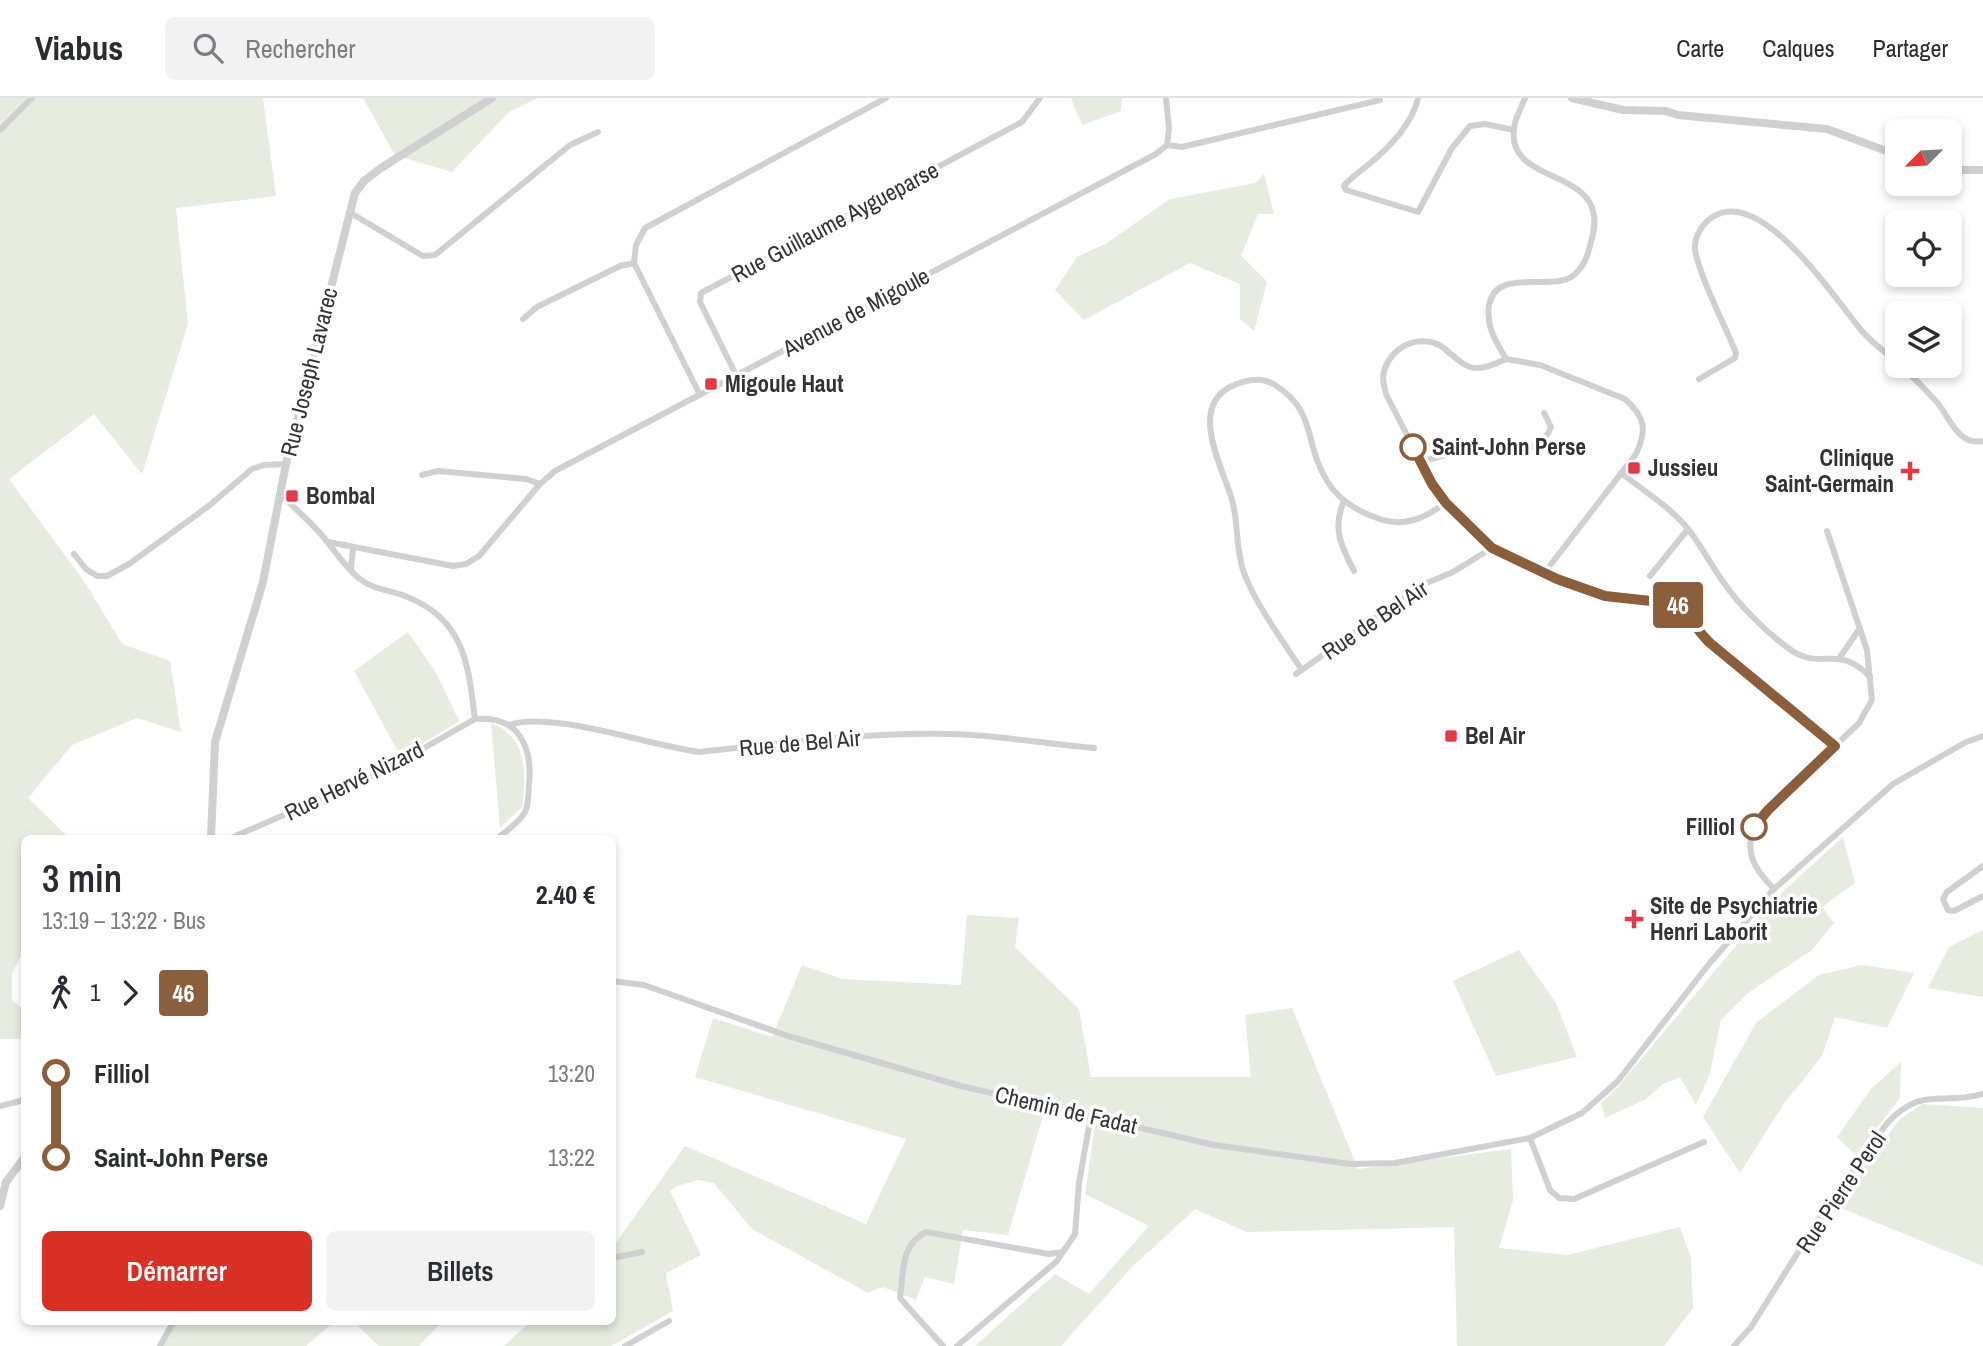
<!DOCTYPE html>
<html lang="fr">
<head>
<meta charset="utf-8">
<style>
  :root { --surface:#fff; --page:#f2f2f3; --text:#2b2b33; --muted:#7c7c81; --line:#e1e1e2; --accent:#d93025 }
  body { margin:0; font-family:"Archivo Narrow",sans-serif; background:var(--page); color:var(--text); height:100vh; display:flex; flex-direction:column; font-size:26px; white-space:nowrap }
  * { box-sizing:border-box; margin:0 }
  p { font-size:23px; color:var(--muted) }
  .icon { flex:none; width:38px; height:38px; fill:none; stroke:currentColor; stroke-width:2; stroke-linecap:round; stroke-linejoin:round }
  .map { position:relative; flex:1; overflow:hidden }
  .sheet { position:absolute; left:21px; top:737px; width:595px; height:490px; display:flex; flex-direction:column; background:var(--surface); border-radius:10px; box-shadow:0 4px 10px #0003 }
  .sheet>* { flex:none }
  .badge { padding:0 14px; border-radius:5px; font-size:24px; line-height:46px }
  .needle { width:46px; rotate:246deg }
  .fabs { position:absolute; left:1885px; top:21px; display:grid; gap:14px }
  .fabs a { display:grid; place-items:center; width:77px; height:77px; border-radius:10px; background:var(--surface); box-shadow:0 4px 10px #0003; font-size:35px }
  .map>.badge { position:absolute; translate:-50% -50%; box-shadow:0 0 0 4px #fff }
  .legs { display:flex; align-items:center; gap:10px; height:77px; padding:0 21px; font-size:23px }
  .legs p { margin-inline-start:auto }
  .summary { display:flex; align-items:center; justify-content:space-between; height:119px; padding:0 21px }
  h1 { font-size:38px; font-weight:600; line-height:52px }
  .primary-button { display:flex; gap:14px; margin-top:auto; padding:14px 21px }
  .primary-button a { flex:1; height:80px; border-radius:10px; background:var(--accent); color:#fff; font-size:28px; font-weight:600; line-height:80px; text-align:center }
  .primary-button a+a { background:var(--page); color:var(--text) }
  ul { padding:0 21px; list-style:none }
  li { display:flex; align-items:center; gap:24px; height:84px; font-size:26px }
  li i { display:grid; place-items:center; width:10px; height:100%; margin:0 9px; background:currentColor }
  li i::after { content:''; width:18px; height:18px; margin:-9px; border:5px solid; border-radius:50%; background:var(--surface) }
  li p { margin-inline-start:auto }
  li:first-child i { background:linear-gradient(#0000 50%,currentColor 0) }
  li:last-child i { background:linear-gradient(currentColor 50%,#0000 0) }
  header { display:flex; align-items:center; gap:42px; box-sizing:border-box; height:98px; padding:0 35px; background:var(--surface); border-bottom:2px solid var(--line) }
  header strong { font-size:33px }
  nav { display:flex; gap:38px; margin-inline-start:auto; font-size:24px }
  .search { width:490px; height:63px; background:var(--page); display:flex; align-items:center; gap:18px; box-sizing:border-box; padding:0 24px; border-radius:10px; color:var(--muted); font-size:26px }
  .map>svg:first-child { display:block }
  .green { fill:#e6ecdf }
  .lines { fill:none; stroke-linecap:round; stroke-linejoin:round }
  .minor { stroke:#d0d0d0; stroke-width:6 }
  .tertiary { stroke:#d0d0d0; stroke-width:8 }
  .line-1-casing { stroke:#fff; stroke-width:16 }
  .line-1 { stroke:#8b5e3c; stroke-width:10 }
  .poi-dot { fill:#e63946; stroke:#fff; stroke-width:2.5 }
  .stop-1-dot { fill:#fff; stroke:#8b5e3c; stroke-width:3.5 }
  .labels { text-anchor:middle; stroke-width:7; stroke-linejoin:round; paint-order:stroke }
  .street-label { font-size:23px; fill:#333; stroke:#fff }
  .poi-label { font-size:23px; font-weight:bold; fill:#333; stroke:#fff; text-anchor:start }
  .stop-label { font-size:23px; font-weight:bold; fill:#333; stroke:#fff; text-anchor:start }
</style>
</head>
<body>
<header>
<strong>Viabus</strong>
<div class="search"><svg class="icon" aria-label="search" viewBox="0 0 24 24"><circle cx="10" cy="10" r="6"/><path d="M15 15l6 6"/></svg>Rechercher</div>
<nav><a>Carte</a><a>Calques</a><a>Partager</a></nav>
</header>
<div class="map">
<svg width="1983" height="1248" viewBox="0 0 1983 1248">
  <rect width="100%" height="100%" fill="#fff"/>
  <g class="green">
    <path d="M0 0H263L276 98 176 110 188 226 142 376 94 316 9 381 86 486 122 546 170 563 181 634 137 620 72 647 28 700 69 740H24V852L12 875V902L24 912V941H0Z"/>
    <path d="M363 0H538L509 14 452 74 395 57Z"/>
    <path d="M1071 0H1122L1121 13 1082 27Z"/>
    <path d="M1264 76 1274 116H1258L1241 158 1267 184 1254 233 1240 221V186L1190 165 1084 222 1055 192 1077 159 1107 145 1170 101 1255 85Z"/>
    <path d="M408 534 436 575 459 623 401 659 354 573Z"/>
    <path d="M491 625C527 638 527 676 522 709L500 730Z"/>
    <path d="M1843 739 1855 785 1822 809 1834 825 1812 852 1748 895 1721 922 1710 975 1696 1007 1680 979 1663 986 1646 1001 1605 1020 1601 1005 1617 990 1774 802Z"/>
    <path d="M967 817 1019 820 1015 849 1079 911 1091 979H1251L1245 917 1292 910 1358 1071 1511 1051 1513 1102 1499 1150 1568 1157 1680 1129 1691 1160 1693 1210 1664 1248H1457L1454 1129 1247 1134 1195 1111 1132 1169 1061 1248H975L1055 1176 1089 1196 1149 1128 1085 1096 1097 1015 1047 1004 1008 1137 963 1132 954 1186 925 1179 916 1202 883 1189 868 1195 752 1131 714 1085 698 1082 677 1088 670 1093 701 1157 666 1175 673 1213 611 1248H504L531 1223H612L613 1149 685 1048 866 1126 906 1041 695 979 713 920 772 939 802 867 842 881 961 887Z"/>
    <path d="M1983 832V899L1928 890 1949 849Z"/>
    <path d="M1519 852 1556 905 1577 959 1496 978 1453 883Z"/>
    <path d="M1862 867 1914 875 1887 930 1835 919 1822 958 1783 1007 1740 1075 1703 1019 1756 925 1819 877Z"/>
    <path d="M1901 964 1900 1000 1856 1057 1837 1039 1871 991Z"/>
    <path d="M1922 1006 1983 1010V1168L1836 1108 1899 1022Z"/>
    <path d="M173 1223H335L306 1248H162Z"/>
    <path d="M353 1223H443L419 1248H379Z"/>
  </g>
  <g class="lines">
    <g class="minor">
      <path d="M1418 0C1413 25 1389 50 1369 66 1361 73 1351 79 1344 88L1346 92 1418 114 1452 50 1470 28 1485 26 1514 32"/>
      <path d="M1525 0C1522 8 1517 17 1515 25 1501 84 1589 70 1594 118 1596 131 1591 143 1588 155 1586 163 1580 172 1574 177 1552 195 1496 168 1489 207 1486 229 1495 242 1506 261L1540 267 1625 301C1646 320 1647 332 1636 356L1545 474"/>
      <path d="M0 32 32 0"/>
      <path d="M1167 47 1182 49 1380 2"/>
      <path d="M349 114 423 158 435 157 570 47 598 34"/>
      <path d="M523 221 537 209 620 168 634 165"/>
      <path d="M1901 268C1913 279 1925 291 1936 303 1950 319 1957 348 1983 343"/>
      <path d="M736 277 700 204 701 195 1022 24 1040 0"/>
      <path d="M1699 281 1735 260 1736 255C1727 232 1697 173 1695 151 1694 140 1702 126 1711 120 1760 85 1835 201 1861 232 1871 244 1885 254 1897 264"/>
      <path d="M700 297 634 165 636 147 645 130 886 0"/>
      <path d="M1420 364C1438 359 1455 354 1474 352 1500 350 1539 361 1551 329L1544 315"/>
      <path d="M1621 375C1644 393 1670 409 1688 431 1701 447 1711 467 1724 485 1740 508 1765 533 1788 550 1821 575 1837 544 1870 579"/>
      <path d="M422 377 438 373 526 381 540 386"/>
      <path d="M279 397 287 402C300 416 317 429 328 445 338 457 348 472 360 481 374 492 390 492 405 498 465 521 468 566 475 621"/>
      <path d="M1344 403C1332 430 1341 448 1354 473"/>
      <path d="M1445 405 1492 450 1557 481 1605 498 1678 506C1690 517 1696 532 1709 544 1749 581 1792 614 1835 648"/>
      <path d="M328 444 453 468 466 466 479 458 540 386 555 373 1156 56 1167 47 1169 31 1166 0"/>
      <path d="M74 456 86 471 97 478H107L129 466 210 407 252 371 264 367 286 366"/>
      <path d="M351 470 353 450"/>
      <path d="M1650 478 1688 431"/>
      <path d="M1840 559 1860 530"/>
      <path d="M1301 571C1282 541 1257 509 1244 475 1235 451 1239 425 1232 402 1224 372 1188 311 1230 289 1244 282 1261 278 1275 287 1317 313 1304 346 1327 383 1338 401 1357 413 1377 420 1403 430 1424 421 1445 405L1432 386 1386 296C1385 291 1383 285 1383 280 1385 253 1415 235 1439 247 1450 253 1458 265 1470 269 1482 273 1496 265 1506 261"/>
      <path d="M1296 576 1422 487 1453 474 1492 450"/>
      <path d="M509 627C551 612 650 648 700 654 782 645 867 634 950 636 999 637 1045 646 1094 650"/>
      <path d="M231 740 380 675 475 621C518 617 533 648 529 687 528 696 529 707 525 714 519 725 507 732 498 740"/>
      <path d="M1983 768 1947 794 1943 801 1948 812 1954 813 1983 798"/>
      <path d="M1774 791C1753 770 1743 753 1756 724L1859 625 1872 602 1867 552 1827 433"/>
      <path d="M612 883 644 887 788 938 961 988 1214 1047 1350 1066 1395 1065 1530 1040 1582 1015 1617 984 1709 866 1774 791 1893 686 1966 644 1983 638"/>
      <path d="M0 1008 24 1002"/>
      <path d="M1530 1040 1550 1092 1559 1100 1574 1101 1704 1044"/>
      <path d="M612 1160 642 1154"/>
      <path d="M160 1248 174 1223"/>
      <path d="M625 1248 669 1223"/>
      <path d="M943 1248 900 1200C904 1174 900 1147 926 1134L1049 1156 1063 1154 1075 1136 1079 1085 1091 1017"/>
      <path d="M957 1248 1057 1163 1062 1155"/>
      <path d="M1734 1248 1751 1229 1821 1118 1888 1024C1924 987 1942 1008 1983 996"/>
    </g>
    <g class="tertiary">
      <path d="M1572 0 1623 12 1666 13 1678 17 1827 31 1897 57"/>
      <path d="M1950 72H1983"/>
      <path d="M211 740 215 644 263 484 286 366 355 95 364 83 381 70 492 0"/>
      <path d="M0 1108 6 1084 24 1060"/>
    </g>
  </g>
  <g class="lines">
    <g class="line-1-casing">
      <path id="line-1" d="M1413 349 1432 386 1446 405 1492 450 1557 481 1605 498 1678 506C1690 518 1697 533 1710 545L1835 648 1768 712 1754 729"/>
    </g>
    <use href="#line-1" class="line-1"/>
  </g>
  <g class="poi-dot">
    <rect x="704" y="279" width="14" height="14" rx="3.5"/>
    <rect x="1627" y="363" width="14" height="14" rx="3.5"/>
    <path d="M1906.5 362.5h7v7h7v7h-7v7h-7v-7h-7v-7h7z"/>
    <rect x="285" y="391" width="14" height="14" rx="3.5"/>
    <rect x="1444" y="631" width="14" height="14" rx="3.5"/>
    <path d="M1630.5 810.5h7v7h7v7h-7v7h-7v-7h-7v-7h7z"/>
  </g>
  <g class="stop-1-dot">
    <circle cx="1413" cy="349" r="12"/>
    <circle cx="1754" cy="729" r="12"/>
  </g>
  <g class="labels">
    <g class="street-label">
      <text transform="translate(835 124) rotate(-28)" y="8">Rue Guillaume Aygueparse</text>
      <text transform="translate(856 214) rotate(-28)" y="8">Avenue de Migoule</text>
      <text transform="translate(309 274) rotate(-76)" y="8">Rue Joseph Lavarec</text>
      <text transform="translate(1375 522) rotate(-34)" y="8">Rue de Bel Air</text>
      <text transform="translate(800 645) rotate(-5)" y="8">Rue de Bel Air</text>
      <text transform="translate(354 683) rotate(-26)" y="8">Rue Hervé Nizard</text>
      <text transform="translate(1066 1012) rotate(13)" y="8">Chemin de Fadat</text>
      <text transform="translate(1841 1094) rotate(-56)" y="8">Rue Pierre Perol</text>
    </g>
    <g class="poi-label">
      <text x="725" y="294">Migoule Haut</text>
      <text x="1894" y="368" text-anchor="end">Clinique<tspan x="1894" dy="26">Saint-Germain</tspan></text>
      <text x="1648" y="378">Jussieu</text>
      <text x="306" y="406">Bombal</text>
      <text x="1465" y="646">Bel Air</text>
      <text x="1650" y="816">Site de Psychiatrie<tspan x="1650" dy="26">Henri Laborit</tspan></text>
    </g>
    <g class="stop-label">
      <text x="1432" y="357">Saint-John Perse</text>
      <text x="1735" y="737" text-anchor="end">Filliol</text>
    </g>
  </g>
</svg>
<div class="fabs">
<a><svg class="needle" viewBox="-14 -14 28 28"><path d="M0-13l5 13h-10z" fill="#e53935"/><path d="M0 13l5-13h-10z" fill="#7c7c81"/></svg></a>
<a><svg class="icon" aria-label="locate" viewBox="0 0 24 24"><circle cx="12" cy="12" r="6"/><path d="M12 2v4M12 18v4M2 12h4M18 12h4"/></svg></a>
<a><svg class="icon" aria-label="layers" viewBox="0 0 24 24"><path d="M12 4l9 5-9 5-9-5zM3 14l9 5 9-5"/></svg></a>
</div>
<b class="badge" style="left:1678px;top:507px;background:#8b5e3c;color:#fff">46</b>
<section class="sheet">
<div class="summary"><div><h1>3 min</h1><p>13:19 – 13:22 · Bus</p></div><b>2.40 €</b></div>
<div class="legs"><svg class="icon" aria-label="walk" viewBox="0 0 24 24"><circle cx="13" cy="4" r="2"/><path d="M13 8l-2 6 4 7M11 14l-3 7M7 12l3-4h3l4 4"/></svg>1<svg class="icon" aria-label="forward" viewBox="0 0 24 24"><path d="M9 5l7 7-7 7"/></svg><b class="badge" style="background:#8b5e3c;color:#fff">46</b></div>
<ul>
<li><i style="color:#8b5e3c"></i><b>Filliol</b><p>13:20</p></li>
<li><i style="color:#8b5e3c"></i><b>Saint-John Perse</b><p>13:22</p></li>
</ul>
<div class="primary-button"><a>Démarrer</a><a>Billets</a></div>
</section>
</div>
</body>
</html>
